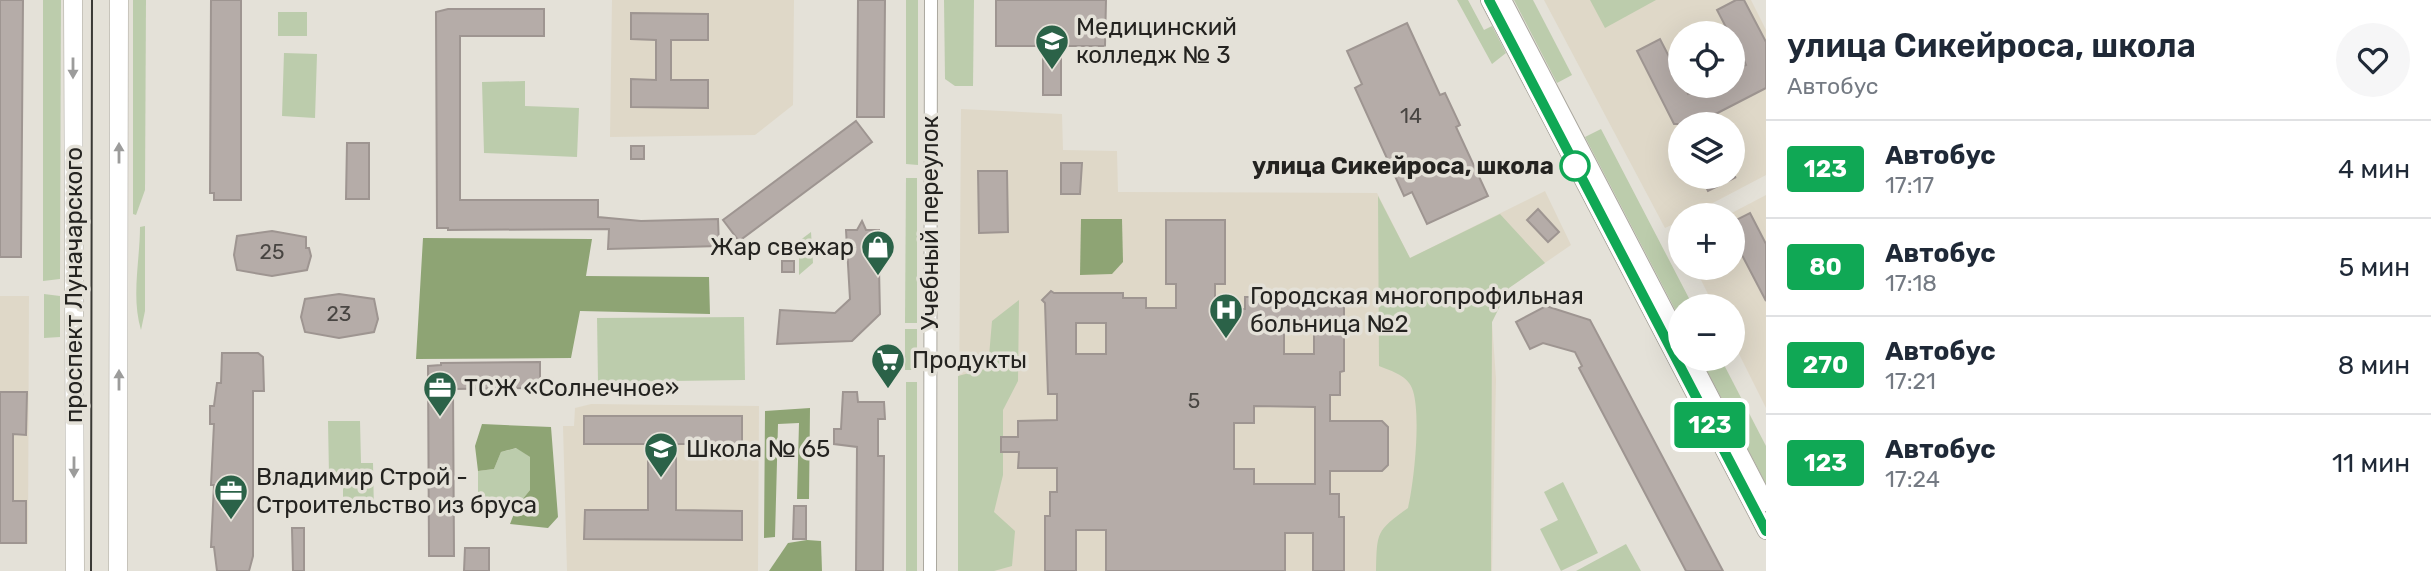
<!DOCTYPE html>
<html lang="ru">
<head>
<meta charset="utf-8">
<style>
  :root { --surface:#fff; --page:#f6f6f7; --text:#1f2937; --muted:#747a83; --line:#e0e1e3 }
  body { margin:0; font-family:Rubik,sans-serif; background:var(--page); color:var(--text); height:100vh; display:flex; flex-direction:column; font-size:26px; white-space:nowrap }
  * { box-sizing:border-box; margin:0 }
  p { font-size:23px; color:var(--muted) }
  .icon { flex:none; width:38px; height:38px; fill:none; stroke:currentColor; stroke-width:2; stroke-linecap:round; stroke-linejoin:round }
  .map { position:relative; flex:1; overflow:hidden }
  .sheet { display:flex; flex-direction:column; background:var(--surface); width:665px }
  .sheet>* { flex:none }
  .badge { padding:0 14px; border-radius:5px; font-size:24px; line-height:46px }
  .tools { position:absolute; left:1668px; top:21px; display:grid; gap:14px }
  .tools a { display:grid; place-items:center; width:77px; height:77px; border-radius:50%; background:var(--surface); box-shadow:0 7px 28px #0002; font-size:35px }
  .map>.badge { position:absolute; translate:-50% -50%; box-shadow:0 0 0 4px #fff }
  .round { display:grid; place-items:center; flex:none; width:74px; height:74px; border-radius:37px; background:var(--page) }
  .overview { display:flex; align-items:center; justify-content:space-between; height:119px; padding:0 21px }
  h1 { font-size:33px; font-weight:600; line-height:52px }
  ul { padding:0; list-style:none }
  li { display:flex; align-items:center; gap:21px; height:98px; padding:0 21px; border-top:2px solid var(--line) }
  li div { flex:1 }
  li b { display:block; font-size:26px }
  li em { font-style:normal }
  li .badge { min-width:77px; font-weight:700; text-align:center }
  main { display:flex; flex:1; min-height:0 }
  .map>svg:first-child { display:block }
  .built { fill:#dfd8c8; fill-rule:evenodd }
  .green { fill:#bcccac }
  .forest { fill:#8ea474 }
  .building { fill:#b5aca8; stroke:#9e9591; stroke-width:2; fill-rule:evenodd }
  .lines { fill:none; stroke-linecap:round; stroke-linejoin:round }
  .minor-casing { stroke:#aba89f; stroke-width:14 }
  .tertiary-casing { stroke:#aba89f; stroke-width:18 }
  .secondary-casing { stroke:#aba89f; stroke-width:19 }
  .minor { stroke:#fff; stroke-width:12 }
  .tertiary { stroke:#fff; stroke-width:16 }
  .secondary { stroke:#fff; stroke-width:18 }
  .tram { stroke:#3a3935; stroke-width:2 }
  .oneway { fill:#9c9c9b }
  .line-casing { stroke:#fff; stroke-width:16 }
  .line { stroke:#10a855; stroke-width:10 }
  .stop-dot { fill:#fff; stroke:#10a855; stroke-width:3.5 }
  .labels { text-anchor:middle; stroke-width:7; stroke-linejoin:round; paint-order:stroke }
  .number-label { font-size:21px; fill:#484542 }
  .poi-label { font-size:24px; fill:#242320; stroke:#e4e1d8; text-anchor:start }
  .stop-label { font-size:24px; font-weight:bold; fill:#242320; stroke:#e4e1d8; text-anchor:end }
  .street-label { font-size:24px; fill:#242320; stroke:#e4e1d8 }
</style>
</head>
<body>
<main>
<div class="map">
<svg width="1766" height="571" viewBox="0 0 1766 571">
  <rect width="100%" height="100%" fill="#e4e1d8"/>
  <g class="built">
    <path d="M612 0H794L793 105 755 135 610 137Z"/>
    <path d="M1544 0H1751L1766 30V175L1690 215H1680V221L1665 228ZM1680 33H1732V86H1680ZM1680 124H1732V177H1680Z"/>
    <path d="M961 109 1062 114 1063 150 1117 151 1118 192 1377 193 1410 258 1545 191 1571 245 1507 289 1492 322 1496 379 1492 571H958Z"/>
    <path d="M1766 195V408L1733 342 1732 306H1714L1695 268H1732V215H1728Z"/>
    <path d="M0 296H29L28 544H0Z"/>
    <path d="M591 404 759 406 758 571H567L563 426H574L575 408Z"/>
  </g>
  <g class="green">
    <path d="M43 0H61L60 279 43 281Z"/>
    <path d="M133 0H146L145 190 136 215 133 214Z"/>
    <path d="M906 0H918V165L906 164Z"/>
    <path d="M944 0H974L973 86H955L945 79Z"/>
    <path d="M1457 0H1468L1484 30 1492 26 1506 53 1492 64Z"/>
    <path d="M1514 0H1533L1572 75 1557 83Z"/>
    <path d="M1590 0H1656L1605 28Z"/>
    <rect x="278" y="12" width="29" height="24"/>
    <path d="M284 53 317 54 315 118 282 116Z"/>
    <path d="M525 81V106L579 108 577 157 484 153 482 82Z"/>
    <path d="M1601 129 1693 306H1680V319L1585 137Z"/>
    <path d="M906 178H917V323H905Z"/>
    <path d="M1378 196 1410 258 1500 214 1545 263 1509 288 1492 322 1491 571H1376C1377 532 1376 531 1408 508 1414 482 1421 417 1413 391 1409 376 1392 371 1379 366Z"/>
    <path d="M145 226V311L141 330C131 297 140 260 140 227Z"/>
    <path d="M811 232 813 263 799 275V241Z"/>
    <path d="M44 294 60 296V337L44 338Z"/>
    <path d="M1019 300 1018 381 1003 410V475L994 512 1015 531 1012 566 994 571H958V376L988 368 992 321Z"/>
    <path d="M744 317 745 380 598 382 597 318Z"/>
    <rect x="905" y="329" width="12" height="41"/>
    <path d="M1701 359H1721L1766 446V484Z"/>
    <rect x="906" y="382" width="11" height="189"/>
    <path d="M328 421H360L361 463H373L374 513H343V475H329Z"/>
    <path d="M517 448 530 457V490L517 506 499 507 478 503V471L494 469 501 452Z"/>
    <path d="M1563 482 1598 553 1561 571 1540 529 1558 520 1544 492Z"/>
    <path d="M1626 544 1641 571H1576Z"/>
  </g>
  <g class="forest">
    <path d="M1081 219H1122L1123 262 1112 274 1080 275Z"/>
    <path d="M423 238 592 239 586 276 709 277 710 314 580 311 571 358 416 359Z"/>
    <path d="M810 408 809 499H797L799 423 778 424 775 537 764 538 765 411Z"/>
    <path d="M482 424 551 427 558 517 548 528 510 524 517 506 530 490V457L516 448 501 452 494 469 478 471 475 446Z"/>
    <path d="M807 540 821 541 822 571H769L788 543Z"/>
  </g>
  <g class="building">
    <path d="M0 0H23L21 257H0Z"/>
    <path d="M211 0H241V200H214V193H210Z"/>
    <path d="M858 0H885L884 117H857Z"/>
    <path d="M996 0H1106L1105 46H1061V95H1043V46H996Z"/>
    <path d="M1736 0H1744L1766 42V88L1702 121 1704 124H1674L1637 51 1660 39 1680 78V86H1684L1688 94 1705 86H1732V72L1746 65 1732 33H1729L1717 10Z"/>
    <path d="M448 9H544V36H460V200H598V217L641 221 718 219 719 246 608 249 609 229 448 230V228H437L436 12Z"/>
    <path d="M631 13 708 14V40H671V80H708V108L631 107V79L656 80V40L631 39Z"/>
    <path d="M1407 23 1440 95 1445 93 1460 125 1456 127 1488 196 1427 224 1412 192 1404 196 1355 88 1362 84 1347 51Z"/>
    <path d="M856 121 872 142 739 241 723 220Z"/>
    <path d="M347 143H369V199H346Z"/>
    <rect x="631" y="146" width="13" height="13"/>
    <path d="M1061 163H1082L1080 194H1061Z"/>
    <path d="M978 171H1007L1008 232 979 233Z"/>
    <path d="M1701 177H1736L1708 191Z"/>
    <path d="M1538 209 1559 232 1548 242 1527 220Z"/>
    <path d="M1750 213 1766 244V301L1732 236V222Z"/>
    <path d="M1166 220H1225V284H1215V309H1245V297H1268V294H1341L1344 298V371L1340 372V395H1330V421H1382L1388 427V465L1382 471H1330V494H1339V517H1344V571H1313V533H1285V571H1106V530H1076V571H1045V516H1050V492H1057V468H1018L1019 452H1001V437H1018V421L1057 420V394H1048L1045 303 1042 300 1051 291 1054 293H1123V298H1146V308H1176V284H1166ZM1076 323H1106V354H1076ZM1284 324H1314V354H1284ZM1254 406 1315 407V484H1254V469H1234V423H1254Z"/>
    <path d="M862 221 866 230H879V255L883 257V265L879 268 880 314 852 341 777 344 780 310 835 313 850 299 846 230H857Z"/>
    <path d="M272 231 306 237V248H309L311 256 307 270 272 276 237 270 234 255 237 236Z"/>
    <rect x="782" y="261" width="12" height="11"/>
    <path d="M339 294 374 299 378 319 374 332 339 338 305 332 301 317 305 299Z"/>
    <path d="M1546 306 1590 320 1723 571H1686L1579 368 1582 366 1575 352 1543 343 1530 349 1516 322Z"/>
    <path d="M222 353H258L263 357 264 391H253V556L249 571H217L214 547H211L214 485H211L214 424H210V406H214L217 383H221Z"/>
    <path d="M540 362V388L453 389 454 556H429L428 366 441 365V363Z"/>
    <path d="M0 392H27L26 435 13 434V501H26V543H0Z"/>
    <path d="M843 392H857L858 402H884L885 419H878V456H884L883 571H856L857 447 834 444V429H841Z"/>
    <path d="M584 416H742V444H676V510L742 511V540L584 539 585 510H648V444H584Z"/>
    <path d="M794 506H806V539H793Z"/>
    <path d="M292 528H304V571H293Z"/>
    <path d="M465 548H489V571H464Z"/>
  </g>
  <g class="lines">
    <g class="minor-casing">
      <path id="minor" d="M930 571 931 0"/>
    </g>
    <g class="tertiary-casing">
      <g id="tertiary">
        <path d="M1489 0 1766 531"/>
        <path d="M1503 0 1680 339"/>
        <path d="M1691 359 1766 503"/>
      </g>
    </g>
    <g class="secondary-casing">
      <g id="secondary">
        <path d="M73 0 75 571"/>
        <path d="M118 571 119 0"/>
      </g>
    </g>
    <use href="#minor" class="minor"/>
    <use href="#tertiary" class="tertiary"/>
    <use href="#secondary" class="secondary"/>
    <path class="tram" d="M91 571 92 0"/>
  </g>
  <defs><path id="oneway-solid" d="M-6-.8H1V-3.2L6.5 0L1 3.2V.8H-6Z" transform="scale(1.75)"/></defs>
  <g class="oneway">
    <use href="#oneway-solid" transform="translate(73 68) rotate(90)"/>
    <use href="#oneway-solid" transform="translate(119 153) rotate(-90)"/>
    <use href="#oneway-solid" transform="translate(119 380) rotate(-90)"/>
    <use href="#oneway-solid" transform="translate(74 467) rotate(90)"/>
  </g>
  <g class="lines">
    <g class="line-casing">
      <path id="line" d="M1489 0 1766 531"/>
    </g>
    <use href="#line" class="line"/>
  </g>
  <defs>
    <g id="university-pin" transform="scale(1.75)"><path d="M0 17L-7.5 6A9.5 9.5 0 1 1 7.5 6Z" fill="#2b6248" stroke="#e4e1d8"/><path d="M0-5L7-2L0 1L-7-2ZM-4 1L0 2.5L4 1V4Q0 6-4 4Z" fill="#fff"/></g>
    <g id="shop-pin" transform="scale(1.75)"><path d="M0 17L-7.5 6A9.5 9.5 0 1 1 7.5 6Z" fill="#2b6248" stroke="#e4e1d8"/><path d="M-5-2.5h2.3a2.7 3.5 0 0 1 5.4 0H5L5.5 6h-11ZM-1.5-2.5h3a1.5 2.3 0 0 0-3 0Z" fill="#fff"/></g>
    <g id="hospital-pin" transform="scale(1.75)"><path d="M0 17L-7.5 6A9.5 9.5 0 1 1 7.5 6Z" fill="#2b6248" stroke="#e4e1d8"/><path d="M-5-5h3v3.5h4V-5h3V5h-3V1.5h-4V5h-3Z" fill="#fff"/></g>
    <g id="supermarket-pin" transform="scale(1.75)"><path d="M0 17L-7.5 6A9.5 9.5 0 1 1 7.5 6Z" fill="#2b6248" stroke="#e4e1d8"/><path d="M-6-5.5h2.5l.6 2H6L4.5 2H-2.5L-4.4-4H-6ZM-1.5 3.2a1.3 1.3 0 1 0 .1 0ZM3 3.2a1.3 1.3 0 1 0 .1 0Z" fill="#fff"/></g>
    <g id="office-pin" transform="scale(1.75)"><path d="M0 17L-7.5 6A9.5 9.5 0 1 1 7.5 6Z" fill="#2b6248" stroke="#e4e1d8"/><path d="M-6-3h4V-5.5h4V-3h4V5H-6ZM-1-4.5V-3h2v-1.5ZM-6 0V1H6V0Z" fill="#fff"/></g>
    <g id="school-pin" transform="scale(1.75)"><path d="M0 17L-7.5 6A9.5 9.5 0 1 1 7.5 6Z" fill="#2b6248" stroke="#e4e1d8"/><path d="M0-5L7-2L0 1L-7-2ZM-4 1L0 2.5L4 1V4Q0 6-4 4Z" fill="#fff"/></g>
  </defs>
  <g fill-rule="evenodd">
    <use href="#university-pin" x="1052" y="41"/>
    <use href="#shop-pin" x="878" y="247"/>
    <use href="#hospital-pin" x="1226" y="310"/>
    <use href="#supermarket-pin" x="888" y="360"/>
    <use href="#office-pin" x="440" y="388"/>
    <use href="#school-pin" x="661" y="449"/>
    <use href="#office-pin" x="231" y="491"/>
  </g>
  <circle class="stop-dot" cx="1575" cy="166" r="14"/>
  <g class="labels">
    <g class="number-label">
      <text x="1411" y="123">14</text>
      <text x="272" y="259">25</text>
      <text x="339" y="321">23</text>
      <text x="1194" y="408">5</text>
    </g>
    <g class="poi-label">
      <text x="1076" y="35">Медицинский<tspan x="1076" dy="28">колледж № 3</tspan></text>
      <text x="854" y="255" text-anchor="end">Жар свежар</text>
      <text x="1250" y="304">Городская многопрофильная<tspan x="1250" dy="28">больница №2</tspan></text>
      <text x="912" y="368">Продукты</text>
      <text x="464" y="396">ТСЖ «Солнечное»</text>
      <text x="686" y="457">Школа № 65</text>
      <text x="256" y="485">Владимир Строй -<tspan x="256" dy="28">Строительство из бруса</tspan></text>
    </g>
    <g class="stop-label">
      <text x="1554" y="174">улица Сикейроса, школа</text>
    </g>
    <g class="street-label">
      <text transform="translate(930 223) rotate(-90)" y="8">Учебный переулок</text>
      <text transform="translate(74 285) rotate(-90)" y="8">проспект Луначарского</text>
    </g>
  </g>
</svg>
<div class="tools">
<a><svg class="icon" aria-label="locate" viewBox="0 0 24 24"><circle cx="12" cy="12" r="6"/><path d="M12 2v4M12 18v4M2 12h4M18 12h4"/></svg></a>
<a><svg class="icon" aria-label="layers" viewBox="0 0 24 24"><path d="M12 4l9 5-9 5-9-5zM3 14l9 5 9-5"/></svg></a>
<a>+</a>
<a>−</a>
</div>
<b class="badge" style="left:1710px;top:425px;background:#10a855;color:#fff">123</b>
</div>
<section class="sheet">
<div class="overview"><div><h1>улица Сикейроса, школа</h1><p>Автобус</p></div><a class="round"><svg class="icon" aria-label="heart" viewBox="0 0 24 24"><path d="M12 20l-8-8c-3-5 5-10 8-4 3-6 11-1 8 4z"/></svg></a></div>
<ul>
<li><span class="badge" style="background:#10a855;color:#fff">123</span><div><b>Автобус</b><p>17:17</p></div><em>4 мин</em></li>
<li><span class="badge" style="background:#10a855;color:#fff">80</span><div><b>Автобус</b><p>17:18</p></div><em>5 мин</em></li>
<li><span class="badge" style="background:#10a855;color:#fff">270</span><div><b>Автобус</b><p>17:21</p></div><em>8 мин</em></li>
<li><span class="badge" style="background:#10a855;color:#fff">123</span><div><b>Автобус</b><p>17:24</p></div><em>11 мин</em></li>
</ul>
</section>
</main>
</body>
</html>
